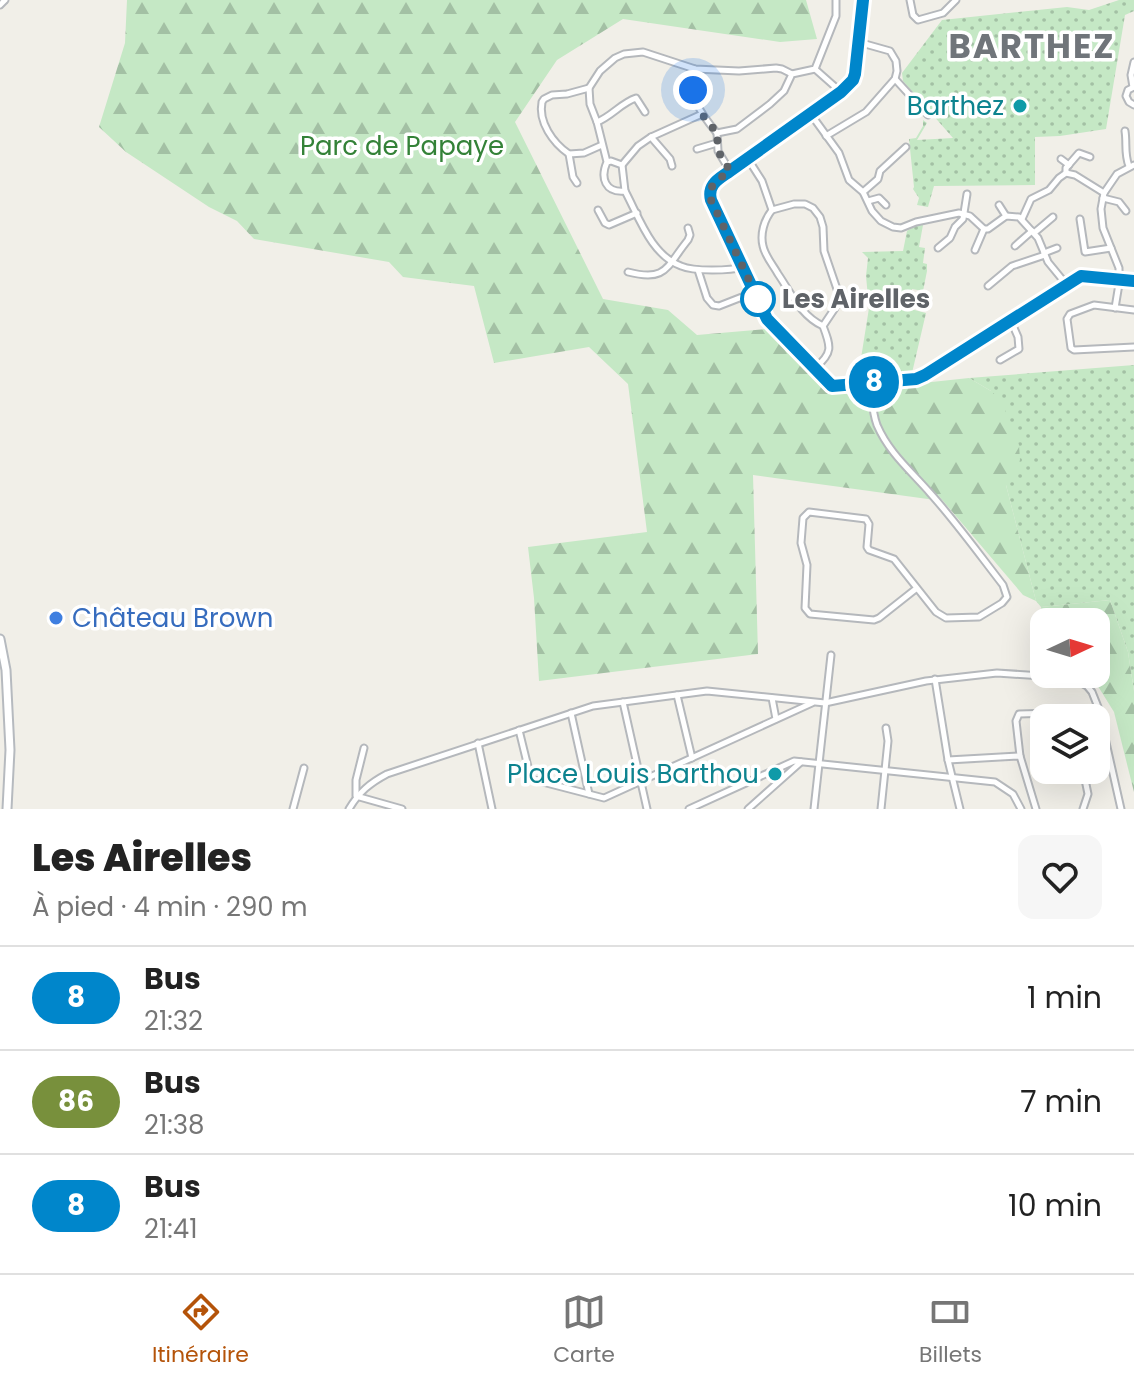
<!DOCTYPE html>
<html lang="fr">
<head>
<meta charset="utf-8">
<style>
  :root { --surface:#fff; --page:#f6f6f6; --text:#222; --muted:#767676; --line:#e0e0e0; --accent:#b45309 }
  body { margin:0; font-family:Poppins,sans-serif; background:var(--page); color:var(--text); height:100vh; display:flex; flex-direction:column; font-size:30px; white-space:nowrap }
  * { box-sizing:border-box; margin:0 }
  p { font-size:26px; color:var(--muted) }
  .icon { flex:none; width:44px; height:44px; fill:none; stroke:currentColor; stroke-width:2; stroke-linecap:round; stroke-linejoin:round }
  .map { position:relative; height:809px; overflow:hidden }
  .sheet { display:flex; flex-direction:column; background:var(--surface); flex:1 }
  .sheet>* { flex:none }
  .badge { padding:0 16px; border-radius:26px; font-size:28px; line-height:52px }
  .needle { width:52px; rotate:86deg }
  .tools { position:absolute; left:1030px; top:608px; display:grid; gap:16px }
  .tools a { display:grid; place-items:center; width:80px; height:80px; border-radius:16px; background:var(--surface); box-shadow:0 8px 32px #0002; font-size:40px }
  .you { position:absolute; width:40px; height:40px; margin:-20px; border:6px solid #fff; border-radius:50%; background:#1a73e8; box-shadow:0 0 0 12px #1a73e833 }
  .map>.badge { position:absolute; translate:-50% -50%; box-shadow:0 0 0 4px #fff }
  .round { display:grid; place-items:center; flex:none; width:84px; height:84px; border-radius:16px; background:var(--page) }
  .summary { display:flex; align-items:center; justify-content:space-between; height:136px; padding:0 32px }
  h1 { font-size:38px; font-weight:800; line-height:60px }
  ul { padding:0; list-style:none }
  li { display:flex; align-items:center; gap:24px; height:104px; padding:0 32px; border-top:2px solid var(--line) }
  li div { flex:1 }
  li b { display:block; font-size:30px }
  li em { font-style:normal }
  li .badge { min-width:88px; font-weight:700; text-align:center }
  .tab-bar { display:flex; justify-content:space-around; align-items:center; height:112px; border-top:2px solid var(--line); background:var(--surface); font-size:22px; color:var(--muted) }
  .tab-bar a { display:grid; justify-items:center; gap:4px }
  .tab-bar .current { color:var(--accent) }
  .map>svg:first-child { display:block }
  .green { fill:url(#green-dots) }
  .forest { fill:url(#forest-firs) }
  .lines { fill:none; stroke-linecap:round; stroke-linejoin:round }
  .street-casing { stroke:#b5b8bc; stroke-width:9 }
  .secondary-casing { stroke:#b6babf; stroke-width:11 }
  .street { stroke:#fff; stroke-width:5 }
  .secondary { stroke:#fff; stroke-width:7 }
  .line-casing { stroke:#fff; stroke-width:18 }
  .line { stroke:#0086cb; stroke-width:12 }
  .walk { stroke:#5f6368; stroke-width:8; stroke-dasharray:0 14.4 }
  .culture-dot { fill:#0f9aa8; stroke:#fff; stroke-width:3 }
  .stop-dot { fill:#fff; stroke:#0086cb; stroke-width:4 }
  .shop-dot { fill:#3f7fe0; stroke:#fff; stroke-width:3 }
  .labels { text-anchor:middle; stroke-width:7; stroke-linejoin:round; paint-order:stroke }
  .culture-label { font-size:26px; fill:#0d838f; stroke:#fff; text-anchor:end }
  .park-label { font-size:26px; fill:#348238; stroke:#fff }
  .stop-label { font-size:26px; font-weight:bold; fill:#5f6368; stroke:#fff; text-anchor:start }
  .shop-label { font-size:26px; fill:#366cbe; stroke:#fff; text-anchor:start }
  .district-label { font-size:34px; font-weight:bold; letter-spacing:2px; fill:#70757a; stroke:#fff }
</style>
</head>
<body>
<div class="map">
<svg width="1134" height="809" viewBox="0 0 1134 809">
  <defs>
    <pattern id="green-dots" width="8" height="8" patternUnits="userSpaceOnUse" patternTransform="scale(2)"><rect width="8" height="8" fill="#c5e8c5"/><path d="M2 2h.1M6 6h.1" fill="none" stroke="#a3c0a4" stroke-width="1.8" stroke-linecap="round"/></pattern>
    <pattern id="forest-firs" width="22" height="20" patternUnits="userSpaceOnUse" patternTransform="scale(2)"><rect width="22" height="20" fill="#c5e8c5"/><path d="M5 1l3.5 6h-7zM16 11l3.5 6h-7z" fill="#a3c0a4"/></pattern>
  </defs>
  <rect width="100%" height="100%" fill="#f1efe8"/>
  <g class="green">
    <path d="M1119 0H1134V11L1125 15 1106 129 1060 136 1035 137V185L934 186 928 207 917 205 919 198 913 189 914 187 909 139 916 138 923 126V120L927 123 917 140 953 138 903 81 902 73 942 20 1067 7 1089 10Z"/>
    <path d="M923 225 919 247 925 248 923 263 927 264V271L923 291 912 289 907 308 926 313 912 373 858 377 869 308 866 276 868 258 862 252 903 251 907 231 915 226Z"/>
    <path d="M1134 365V691L1128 652 1110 600 1041 607 1036 601 1006 485 991 391 969 378Z"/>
  </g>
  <g class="forest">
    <path d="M127 0H806L817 39 780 42 623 19 557 60 515 122 603 299 668 310 697 335 766 329 829 393 969 378 991 391 1001 400 1019 445 1020 460 1013 478 1006 485 1036 601 1023 595 938 495 935 500 753 475 758 654 539 681 534 598 528 547 647 532 628 384 589 347 494 363 474 286 403 277 389 262 254 239 237 221 209 207 126 152 99 127 125 43Z"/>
    <path d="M1110 600 1128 652 1134 691V792L1114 712 1096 683 1086 674H1096V622H1047L1043 615 1041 607Z"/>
  </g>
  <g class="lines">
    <g class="street-casing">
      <g id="street">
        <path d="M910 0 913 15 918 20 943 13 956 0"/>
        <path d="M0 5 5 0"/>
        <path d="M695 69C688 96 700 113 717 133"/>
        <path d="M815 69 841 92"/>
        <path d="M895 79 928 115"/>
        <path d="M1133 87 1131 75 1134 62"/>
        <path d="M1134 87 1128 90 1126 96 1129 102 1134 105"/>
        <path d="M589 88 567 94 552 95 544 99 542 102C538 122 553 143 569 154L584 153 602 145"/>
        <path d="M810 113 839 153 849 180 863 192 872 211 881 221 893 227 901 228 916 222 959 213 970 216 984 229H988L1006 216 1019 217 1038 238 1048 262 1066 284"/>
        <path d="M597 122C612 116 621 103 636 98L645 112"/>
        <path d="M1125 131C1127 143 1124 154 1129 166"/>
        <path d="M826 136 866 112 895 79 897 71 896 61 890 51 858 42"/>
        <path d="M651 137 670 159 672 166"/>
        <path d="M697 149 717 143"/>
        <path d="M569 154 573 177 577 183"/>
        <path d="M748 159 762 181 772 210C764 220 760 234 763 246 765 256 773 265 778 274 791 293 801 316 823 326 831 347 833 353 815 368"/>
        <path d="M1061 159 1069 165"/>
        <path d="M607 162 611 161 622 165 625 191C605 193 600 178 607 162L597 122 590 104 589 88 600 71 615 58 624 54 643 52 695 69 739 71 776 68 782 69 792 74"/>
        <path d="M622 165 638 146 651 137 702 114"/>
        <path d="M730 171 718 151 717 133 737 129 770 104 784 91 792 74 815 69 836 16V0"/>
        <path d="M1066 173V168L1079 153 1090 157"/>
        <path d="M625 191C639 217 651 255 681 266 690 270 702 270 712 270 722 270 733 270 743 267"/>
        <path d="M863 192 878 179 880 171 906 147"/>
        <path d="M1103 198 1119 202 1126 211"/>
        <path d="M868 201 879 198 886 205"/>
        <path d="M999 205 1006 216"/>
        <path d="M598 210 605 223 609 225 637 213"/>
        <path d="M772 210 794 204H805L813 208 820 217 823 227 824 251 838 292 835 308 823 326"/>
        <path d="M1022 219 1031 199 1049 190 1059 178 1066 173 1075 175 1104 193"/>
        <path d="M1080 219 1085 252 1111 248"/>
        <path d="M1034 233 1053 217"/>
        <path d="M1015 246 1032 231"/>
        <path d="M938 248 950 238 955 227 963 219 967 194"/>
        <path d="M975 250 984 229"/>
        <path d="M1044 253 1057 248"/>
        <path d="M698 270 707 298 713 305 719 306 742 297"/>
        <path d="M628 272C667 282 666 267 688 240L690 235 688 228"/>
        <path d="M988 286 1012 266 1045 255"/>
        <path d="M1115 308 1119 284V268L1103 228 1101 209 1104 193 1117 174 1134 165"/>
        <path d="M1134 310 1094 305 1070 314 1067 319 1071 348 1074 350 1134 347"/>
        <path d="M1000 360 1019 349 1018 337 1011 321"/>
        <path d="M870 383C872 397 872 412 877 425 889 453 911 471 930 493 956 522 979 554 1003 585L1007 597 1002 603 979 617 946 618 936 612 894 559 869 550 867 547 869 524 866 519 809 512 803 518 801 543 807 565 805 608 810 614 874 620 879 618 917 588"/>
        <path d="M935 679 948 760 960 809"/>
        <path d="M677 695 692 758"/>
        <path d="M772 698 776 719"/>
        <path d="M623 702 647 809"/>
        <path d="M571 713 589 794"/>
        <path d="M519 730 531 779 604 798 812 703"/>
        <path d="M478 743 492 809"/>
        <path d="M364 748 356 780V796L402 809"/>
        <path d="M1020 756 1016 721 1019 714 1055 713 1067 718"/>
        <path d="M948 760 1020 756 1036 809"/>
        <path d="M293 809 304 768"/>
        <path d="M349 809C359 792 370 783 387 774L593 706 707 691 825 703 926 681 997 673 1073 678 1087 686 1092 692 1098 707 1121 809"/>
        <path d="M689 809 794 761 995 782 1013 794 1021 809"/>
        <path d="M748 809 801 762"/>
        <path d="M814 809 831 655"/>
        <path d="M881 809 888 741 886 728"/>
        <path d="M1083 809 1088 794 1083 770"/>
      </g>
    </g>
    <g class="secondary-casing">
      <g id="secondary">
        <path d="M863 0 855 74 853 80 841 92 730 171C719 179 707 184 711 200L767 319 832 386 920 378 1081 276 1134 281"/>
        <path d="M0 639 6 670 10 750 7 809"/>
      </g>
    </g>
    <use href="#street" class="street"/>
    <use href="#secondary" class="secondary"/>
  </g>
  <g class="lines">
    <g class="line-casing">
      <path id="line" d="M863 0 855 74 853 80 841 92 730 171C719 179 707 184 711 200L767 319 832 386 916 379 925 375 1081 276 1134 281"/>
    </g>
    <use href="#line" class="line"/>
    <path class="walk" d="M693 90 701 113 717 133 718 151 730 171C719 179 707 184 711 200L758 299"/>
  </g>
  <g class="culture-dot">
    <circle cx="1020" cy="106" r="8"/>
    <circle cx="775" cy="774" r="8"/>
  </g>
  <circle class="stop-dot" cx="758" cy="299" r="16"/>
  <circle class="shop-dot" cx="56" cy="618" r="8"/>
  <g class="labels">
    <g class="culture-label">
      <text x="1004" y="115">Barthez</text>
      <text x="759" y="783">Place Louis Barthou</text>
    </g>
    <g class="park-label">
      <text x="402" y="155">Parc de Papaye</text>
    </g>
    <g class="stop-label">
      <text x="782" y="308">Les Airelles</text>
    </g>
    <g class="shop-label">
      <text x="72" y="627">Château Brown</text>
    </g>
    <g class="district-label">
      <text x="1032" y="58">BARTHEZ</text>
    </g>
  </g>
</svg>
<div class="tools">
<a><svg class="needle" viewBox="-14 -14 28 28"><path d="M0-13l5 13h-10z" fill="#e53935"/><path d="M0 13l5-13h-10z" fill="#767676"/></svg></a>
<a><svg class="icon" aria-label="layers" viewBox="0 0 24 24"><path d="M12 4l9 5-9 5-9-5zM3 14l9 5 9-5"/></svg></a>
</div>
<div class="you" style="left:693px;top:90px"></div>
<b class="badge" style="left:874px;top:382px;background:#0086cb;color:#fff">8</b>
</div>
<section class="sheet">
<div class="summary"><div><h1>Les Airelles</h1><p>À pied · 4 min · 290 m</p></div><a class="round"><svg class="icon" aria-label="heart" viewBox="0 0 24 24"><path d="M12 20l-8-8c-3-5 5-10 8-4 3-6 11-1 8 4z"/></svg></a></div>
<ul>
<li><span class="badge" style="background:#0086cb;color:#fff">8</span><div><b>Bus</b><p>21:32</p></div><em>1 min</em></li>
<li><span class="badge" style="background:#78903c;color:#fff">86</span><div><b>Bus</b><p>21:38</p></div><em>7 min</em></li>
<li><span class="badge" style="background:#0086cb;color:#fff">8</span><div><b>Bus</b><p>21:41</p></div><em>10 min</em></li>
</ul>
</section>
<nav class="tab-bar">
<a class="current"><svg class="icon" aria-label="directions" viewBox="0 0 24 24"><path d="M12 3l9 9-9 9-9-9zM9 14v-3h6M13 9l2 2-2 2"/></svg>Itinéraire</a>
<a><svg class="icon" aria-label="map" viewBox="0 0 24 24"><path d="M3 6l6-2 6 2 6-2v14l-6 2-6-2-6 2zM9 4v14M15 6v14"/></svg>Carte</a>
<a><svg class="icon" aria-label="tickets" viewBox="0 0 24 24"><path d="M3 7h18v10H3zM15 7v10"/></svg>Billets</a>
</nav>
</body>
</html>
